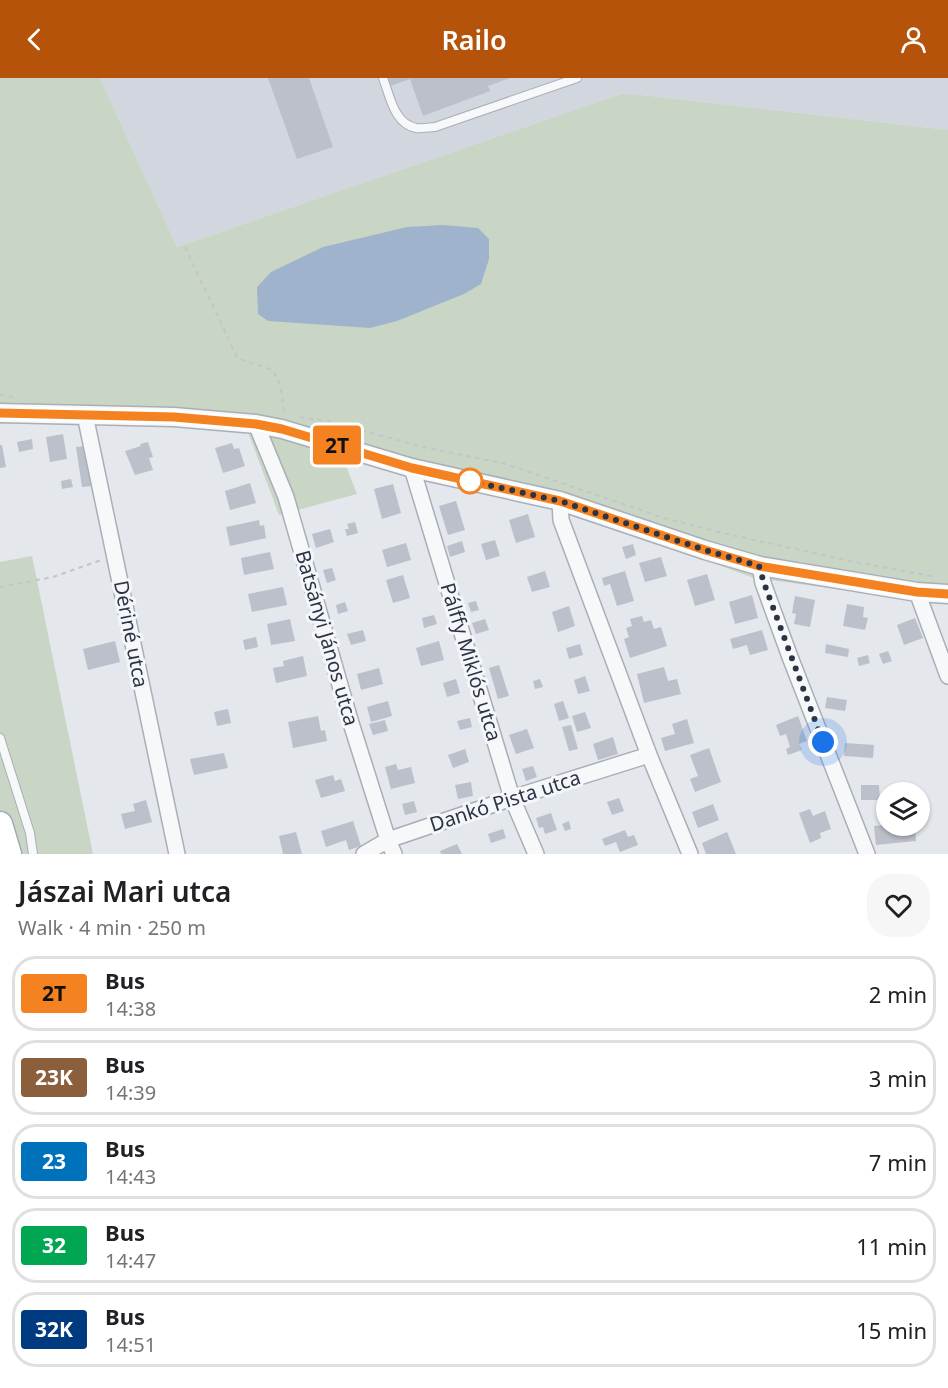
<!DOCTYPE html>
<html lang="en">
<head>
<meta charset="utf-8">
<style>
  :root { --surface:#fff; --page:#f6f6f6; --text:#202124; --muted:#757577; --line:#e0e0e0; --accent:#b45309 }
  body { margin:0; font-family:"Noto Sans",sans-serif; background:var(--page); color:var(--text); height:100vh; display:flex; flex-direction:column; font-size:22px; white-space:nowrap }
  * { box-sizing:border-box; margin:0 }
  p { font-size:20px; color:var(--muted) }
  .icon { flex:none; width:33px; height:33px; fill:none; stroke:currentColor; stroke-width:2; stroke-linecap:round; stroke-linejoin:round }
  .map { position:relative; height:776px; overflow:hidden }
  .details { display:flex; flex-direction:column; background:var(--surface); flex:1 }
  .details>* { flex:none }
  .badge { padding:0 12px; border-radius:4px; font-size:21px; line-height:39px }
  .buttons { position:absolute; left:876px; top:704px; display:grid; gap:12px }
  .buttons a { display:grid; place-items:center; width:54px; height:54px; border-radius:50%; background:var(--surface); box-shadow:0 2px 4px #0004; font-size:30px }
  .you { position:absolute; width:30px; height:30px; margin:-15px; border:4px solid #fff; border-radius:50%; background:#1a73e8; box-shadow:0 0 0 9px #1a73e833 }
  .map>.badge { position:absolute; translate:-50% -50%; box-shadow:0 0 0 3px #fff }
  .round { display:grid; place-items:center; flex:none; width:63px; height:63px; border-radius:24px; background:var(--page) }
  .headline { display:flex; align-items:center; justify-content:space-between; height:102px; padding:0 18px }
  h1 { font-size:28px; font-weight:600; line-height:45px }
  ul { padding:0; list-style:none }
  li { display:flex; align-items:center; gap:18px; height:75px; margin:0 12px 9px; padding:0 6px; border:3px solid var(--line); border-radius:24px }
  li div { flex:1 }
  li b { display:block; font-size:22px }
  li em { font-style:normal }
  li .badge { min-width:66px; font-weight:700; text-align:center }
  header { display:flex; justify-content:space-between; align-items:center; height:78px; padding:0 18px; background:var(--accent); color:#fff; font-size:27px; font-weight:600 }
  .map>svg:first-child { display:block }
  .built { fill:#d2d6de }
  .green { fill:#c9d6c5 }
  .water { fill:#9fb4cc }
  .building { fill:#bbc0ca }
  .lines { fill:none; stroke-linecap:round; stroke-linejoin:round }
  .service-casing { stroke:#a9aeb7; stroke-width:10 }
  .minor-casing { stroke:#a9aeb7; stroke-width:18 }
  .tertiary-casing { stroke:#a9aeb7; stroke-width:21 }
  .primary-casing { stroke:#a3abb8; stroke-width:27 }
  .path { stroke:#c2c5cb; stroke-width:2; stroke-dasharray:4.5 4.5; stroke-linecap:butt }
  .service { stroke:#f7f8fa; stroke-width:8 }
  .minor { stroke:#f7f8fa; stroke-width:15 }
  .tertiary { stroke:#f7f8fa; stroke-width:18 }
  .primary { stroke:#fff; stroke-width:24 }
  .line-casing { stroke:#fff; stroke-width:14 }
  .line { stroke:#f58220; stroke-width:9 }
  .walk { stroke:#2b3445; stroke-width:6; stroke-dasharray:0 10.8 }
  .stop-dot { fill:#fff; stroke:#f58220; stroke-width:3 }
  .labels { text-anchor:middle; stroke-width:6; stroke-linejoin:round; paint-order:stroke }
  .street-label { font-size:20px; fill:#2b3445; stroke:#f4f6f9 }
</style>
</head>
<body>
<header><svg class="icon" aria-label="back" viewBox="0 0 24 24"><path d="M15 5l-7 7 7 7"/></svg>Railo<svg class="icon" aria-label="person" viewBox="0 0 24 24"><circle cx="12" cy="8" r="4"/><path d="M4 21q1-7 8-7t8 7"/></svg></header>
<div class="map">
<svg width="948" height="776" viewBox="0 0 948 776">
  <rect width="100%" height="100%" fill="#e4e7ec"/>
  <path class="built" d="M100 0H948V52L624 15 177 169Z"/>
  <g class="green">
    <path d="M0 0H100L177 169 624 15 948 52V526L754 500 575 435 341 375 357 416 279 437 248 354 186 349 183 344 102 340 0 346Z"/>
    <path d="M32 478 93 776H0V484Z"/>
  </g>
  <path class="water" d="M443 147 478 150 489 161V181L481 206 464 216 397 243 370 250 268 243 258 236 257 209 271 194 323 169 407 149Z"/>
  <g class="building">
    <path d="M268 0H309L333 69 297 81Z"/>
    <path d="M387 0H510L488 8 490 13 423 38 410 1 390 8Z"/>
    <path d="M63 356 67 381 50 384 46 359Z"/>
    <path d="M32 361 33 371 19 374 17 364Z"/>
    <path d="M148 364 153 379 149 380 153 392 135 397 125 373 141 368 140 366Z"/>
    <path d="M232 365 234 371 239 370 245 388 223 395 215 370Z"/>
    <path d="M0 367H2L6 389 0 390Z"/>
    <path d="M86 368 93 408 82 409 76 369Z"/>
    <path d="M71 401 73 409 62 411 61 403Z"/>
    <path d="M250 405 256 425 230 432 225 413Z"/>
    <path d="M393 406 401 435 382 441 374 411Z"/>
    <path d="M456 423 465 452 448 457 439 428Z"/>
    <path d="M528 436 535 459 516 465 509 442Z"/>
    <path d="M259 442 260 448 264 447 266 460 230 468 226 449Z"/>
    <path d="M355 444 358 455 347 458 345 451H349L347 446Z"/>
    <path d="M330 451 334 464 316 470 312 456Z"/>
    <path d="M495 462 500 478 486 482 481 466Z"/>
    <path d="M462 463 465 474 450 479 447 468Z"/>
    <path d="M406 465 411 482 387 489 382 472Z"/>
    <path d="M633 466 636 477 626 481 622 469Z"/>
    <path d="M270 474 274 491 244 497 241 480Z"/>
    <path d="M661 479 667 498 645 504 639 485Z"/>
    <path d="M332 490 336 502 327 505 323 492Z"/>
    <path d="M545 493 550 509 532 514 527 499Z"/>
    <path d="M625 493 634 523 617 528 610 506 604 508 602 500Z"/>
    <path d="M707 496 715 522 695 528 687 502Z"/>
    <path d="M403 497 410 520 393 525 386 502Z"/>
    <path d="M283 509 287 527 252 534 248 516Z"/>
    <path d="M752 517 758 540 735 546 729 524Z"/>
    <path d="M795 518 815 522 810 549 794 546 796 536 792 535Z"/>
    <path d="M476 523 479 532 471 534 468 525Z"/>
    <path d="M345 524 348 533 338 536 336 527Z"/>
    <path d="M847 526 864 529 863 539 868 540 865 552 843 548Z"/>
    <path d="M569 528 575 548 558 554 552 534Z"/>
    <path d="M434 537 437 546 424 550 422 540Z"/>
    <path d="M642 538 644 544 651 542 654 551 661 549 667 568 630 580 624 561 629 559 626 550 632 548 630 541Z"/>
    <path d="M915 540 923 560 904 567 897 547Z"/>
    <path d="M290 541 295 563 271 567 267 546Z"/>
    <path d="M485 541 489 552 476 556 472 545Z"/>
    <path d="M363 552 366 563 351 567 347 556Z"/>
    <path d="M762 552 768 572 750 577 747 567 733 571 730 561Z"/>
    <path d="M256 559 258 569 245 572 243 562Z"/>
    <path d="M115 563 120 584 88 592 83 571Z"/>
    <path d="M439 563 444 582 421 588 416 570Z"/>
    <path d="M580 566 583 577 569 581 566 570Z"/>
    <path d="M826 566 849 571 848 579 825 575Z"/>
    <path d="M888 573 892 583 883 586 879 576Z"/>
    <path d="M868 577 870 585 859 588 857 580Z"/>
    <path d="M303 578 307 598 276 605 273 590 284 588 283 583Z"/>
    <path d="M499 587 509 618 498 621 489 590Z"/>
    <path d="M664 589 668 603 677 601 681 616 644 625 637 596Z"/>
    <path d="M379 590 383 606 361 612 357 596Z"/>
    <path d="M585 598 590 613 578 616 574 602Z"/>
    <path d="M456 601 460 615 447 619 443 605Z"/>
    <path d="M540 601 543 609 535 611 533 603Z"/>
    <path d="M827 619 847 622 845 633 825 630Z"/>
    <path d="M388 623 392 638 371 644 367 629Z"/>
    <path d="M563 623 569 640 559 643 554 626Z"/>
    <path d="M228 631 231 645 217 648 214 634Z"/>
    <path d="M585 634 591 650 577 654 572 638Z"/>
    <path d="M318 638 321 653 325 652 327 663 293 670 288 644Z"/>
    <path d="M798 638 807 663 799 666 802 672 788 677 786 671 790 669 786 656 780 658 776 647Z"/>
    <path d="M470 640 472 649 460 652 457 643Z"/>
    <path d="M687 641 694 665 665 673 661 660 675 656 672 646Z"/>
    <path d="M385 642 388 653 373 657 369 646Z"/>
    <path d="M571 647 578 671 569 673 562 649Z"/>
    <path d="M527 651 534 670 516 676 509 657Z"/>
    <path d="M613 659 618 676 598 682 593 666Z"/>
    <path d="M845 665 874 667 873 680 844 678Z"/>
    <path d="M709 670 721 704 695 714 690 701 698 698 690 677Z"/>
    <path d="M465 671 469 684 453 690 448 677Z"/>
    <path d="M224 675 228 690 194 697 190 681Z"/>
    <path d="M396 686 398 692 411 689 415 705 391 711 385 689Z"/>
    <path d="M533 688 537 699 526 703 522 691Z"/>
    <path d="M333 697 335 703 341 701 345 713 321 720 315 702Z"/>
    <path d="M471 704 473 718 458 721 455 707Z"/>
    <path d="M861 707H879L880 722H861Z"/>
    <path d="M619 720 624 733 612 737 607 724Z"/>
    <path d="M146 722 152 744 125 751 121 736 135 733 133 726Z"/>
    <path d="M414 723 417 734 405 737 402 726Z"/>
    <path d="M713 726 719 742 698 750 692 734Z"/>
    <path d="M810 731 813 738 825 733 831 751 820 755 821 760 810 765 799 735Z"/>
    <path d="M551 735 557 752 545 756 543 749 539 750 536 740Z"/>
    <path d="M353 743 361 768 349 772 346 762 326 769 321 753Z"/>
    <path d="M569 743 571 751 565 753 562 746Z"/>
    <path d="M886 747H891V753L915 750 916 763 876 767 874 748Z"/>
    <path d="M503 751 506 760 491 765 488 756Z"/>
    <path d="M625 752 628 759 634 757 638 767 620 774 616 764 605 768 602 761Z"/>
    <path d="M296 754 302 776H283L279 758Z"/>
    <path d="M727 754 736 776H706L702 765Z"/>
    <path d="M457 766 462 776H441L440 773Z"/>
  </g>
  <g class="lines">
    <g class="service-casing">
      <g id="service">
        <path d="M383 0C390 18 394 46 416 50 421 51 429 49 435 49L577 0"/>
        <path d="M0 660 30 755 33 776"/>
      </g>
    </g>
    <g class="minor-casing">
      <g id="minor">
        <path d="M85 337 177 776"/>
        <path d="M256 346 286 419 350 642 388 762 394 776"/>
        <path d="M412 390 512 720 536 776"/>
        <path d="M560 423 561 442 649 677 690 776"/>
        <path d="M760 488 763 505 790 579 867 776"/>
        <path d="M917 514 948 598"/>
        <path d="M364 776 388 762 512 720 649 677"/>
      </g>
    </g>
    <g class="tertiary-casing">
      <path id="tertiary" d="M0 335 174 339 256 346 282 351 412 390 560 423 705 472 760 488 917 514 948 516"/>
    </g>
    <g class="primary-casing">
      <path id="primary" d="M0 746 9 776"/>
    </g>
    <g class="path">
      <path d="M185 169 237 279C245 284 255 286 265 289 283 295 282 320 284 336"/>
      <path d="M0 317 13 319"/>
      <path d="M300 339 332 344 419 368 506 386 664 440 727 456 850 483 936 499"/>
      <path d="M0 509 53 499 101 482"/>
    </g>
    <use href="#service" class="service"/>
    <use href="#minor" class="minor"/>
    <use href="#tertiary" class="tertiary"/>
    <use href="#primary" class="primary"/>
  </g>
  <g class="lines">
    <g class="line-casing">
      <path id="line" d="M0 335 174 339 256 346 282 351 412 390 560 423 705 472 759 488 917 514 948 516"/>
    </g>
    <use href="#line" class="line"/>
    <path class="walk" d="M470 403 560 423 705 472 759 488 764 505 823 664"/>
  </g>
  <circle class="stop-dot" cx="470" cy="403" r="12"/>
  <g class="labels">
    <g class="street-label">
      <text transform="translate(131 556) rotate(79)" y="7">Dériné utca</text>
      <text transform="translate(327 560) rotate(74)" y="7">Batsányi János utca</text>
      <text transform="translate(471 584) rotate(73)" y="7">Pálffy Miklós utca</text>
      <text transform="translate(505 723) rotate(-18)" y="7">Dankó Pista utca</text>
    </g>
  </g>
</svg>
<div class="buttons">
<a><svg class="icon" aria-label="layers" viewBox="0 0 24 24"><path d="M12 4l9 5-9 5-9-5zM3 14l9 5 9-5"/></svg></a>
</div>
<div class="you" style="left:823px;top:664px"></div>
<b class="badge" style="left:337px;top:367px;background:#f58220;color:#111">2T</b>
</div>
<section class="details">
<div class="headline"><div><h1>Jászai Mari utca</h1><p>Walk · 4 min · 250 m</p></div><a class="round"><svg class="icon" aria-label="heart" viewBox="0 0 24 24"><path d="M12 20l-8-8c-3-5 5-10 8-4 3-6 11-1 8 4z"/></svg></a></div>
<ul>
<li><span class="badge" style="background:#f58220;color:#111">2T</span><div><b>Bus</b><p>14:38</p></div><em>2 min</em></li>
<li><span class="badge" style="background:#8b5e3c;color:#fff">23K</span><div><b>Bus</b><p>14:39</p></div><em>3 min</em></li>
<li><span class="badge" style="background:#0072bc;color:#fff">23</span><div><b>Bus</b><p>14:43</p></div><em>7 min</em></li>
<li><span class="badge" style="background:#00a651;color:#fff">32</span><div><b>Bus</b><p>14:47</p></div><em>11 min</em></li>
<li><span class="badge" style="background:#003b80;color:#fff">32K</span><div><b>Bus</b><p>14:51</p></div><em>15 min</em></li>
</ul>
</section>
</body>
</html>
